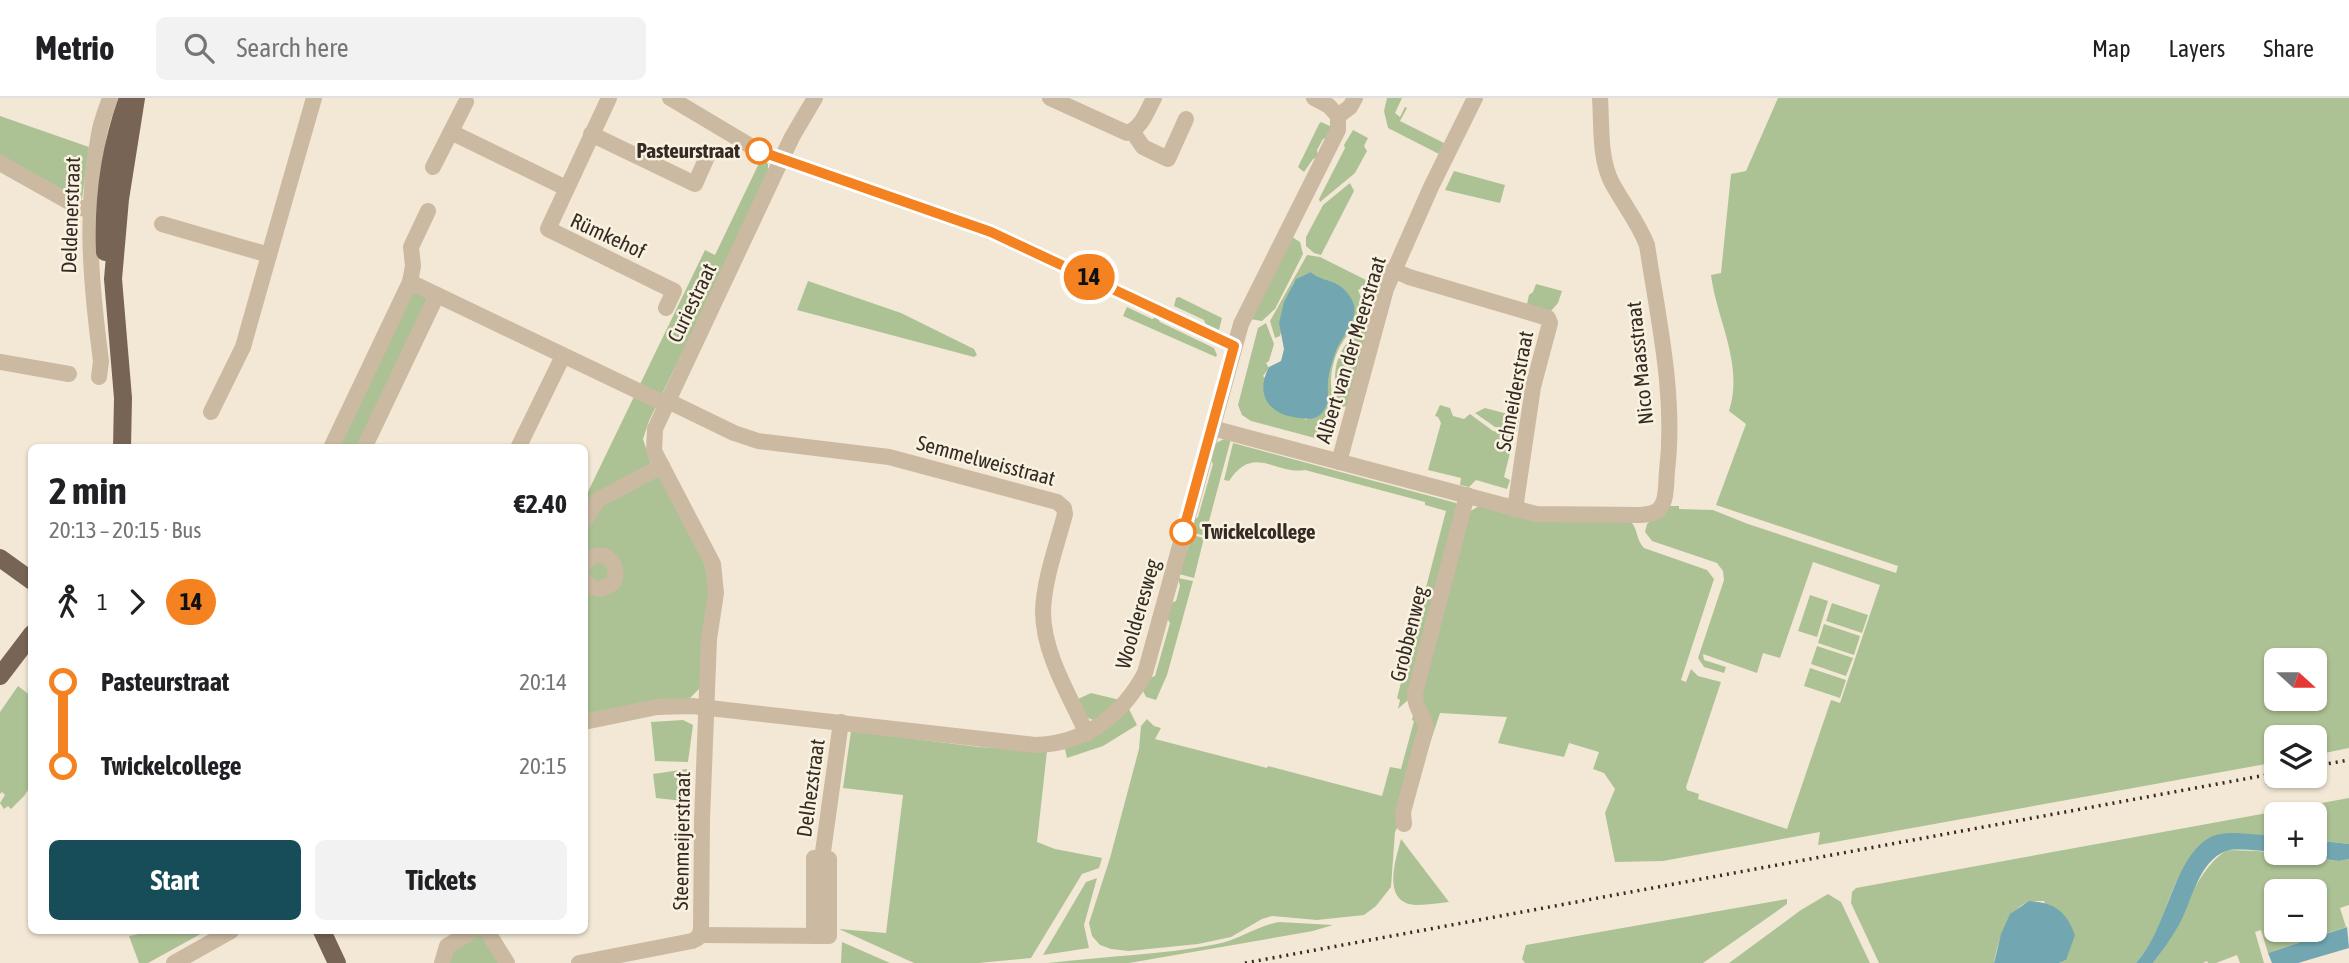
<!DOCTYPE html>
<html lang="en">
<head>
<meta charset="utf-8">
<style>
  :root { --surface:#fff; --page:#f2f2f2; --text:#202124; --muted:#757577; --line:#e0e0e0; --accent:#174d59 }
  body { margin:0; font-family:"Asap Condensed",sans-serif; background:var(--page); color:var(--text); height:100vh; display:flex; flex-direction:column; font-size:26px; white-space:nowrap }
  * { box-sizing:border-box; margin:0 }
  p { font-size:23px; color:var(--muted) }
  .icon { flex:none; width:38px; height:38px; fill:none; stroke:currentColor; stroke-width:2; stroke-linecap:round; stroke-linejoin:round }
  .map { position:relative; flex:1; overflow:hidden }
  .sheet { position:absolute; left:28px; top:346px; width:560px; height:490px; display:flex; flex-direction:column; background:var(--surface); border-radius:10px; box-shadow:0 2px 5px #0004 }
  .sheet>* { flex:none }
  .badge { padding:0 14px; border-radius:23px; font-size:24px; line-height:46px }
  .needle { width:46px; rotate:111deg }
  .controls { position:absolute; left:2264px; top:550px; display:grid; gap:14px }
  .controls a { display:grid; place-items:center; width:63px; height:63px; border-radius:10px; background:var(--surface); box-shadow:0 2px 5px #0004; font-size:35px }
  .map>.badge { position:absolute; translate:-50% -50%; box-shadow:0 0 0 4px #fff }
  .legs { display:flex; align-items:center; gap:10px; height:77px; padding:0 21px; font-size:23px }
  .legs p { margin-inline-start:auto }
  .summary { display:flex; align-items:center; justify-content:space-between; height:119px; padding:0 21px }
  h1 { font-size:38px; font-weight:700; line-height:52px }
  .primary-button { display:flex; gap:14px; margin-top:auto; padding:14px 21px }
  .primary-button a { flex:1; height:80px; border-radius:10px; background:var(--accent); color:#fff; font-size:28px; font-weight:700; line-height:80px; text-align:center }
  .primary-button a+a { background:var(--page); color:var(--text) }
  ul { padding:0 21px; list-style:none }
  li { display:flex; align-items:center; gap:24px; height:84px; font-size:26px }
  li i { display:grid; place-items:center; width:10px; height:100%; margin:0 9px; background:currentColor }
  li i::after { content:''; width:18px; height:18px; margin:-9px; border:5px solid; border-radius:50%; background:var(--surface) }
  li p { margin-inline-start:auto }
  li:first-child i { background:linear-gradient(#0000 50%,currentColor 0) }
  li:last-child i { background:linear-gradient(currentColor 50%,#0000 0) }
  header { display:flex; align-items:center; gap:42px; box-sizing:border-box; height:98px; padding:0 35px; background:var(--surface); border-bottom:2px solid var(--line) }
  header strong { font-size:33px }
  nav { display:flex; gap:38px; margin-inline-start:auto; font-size:24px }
  .search { width:490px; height:63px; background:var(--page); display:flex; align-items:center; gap:18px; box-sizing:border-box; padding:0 24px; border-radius:10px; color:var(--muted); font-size:26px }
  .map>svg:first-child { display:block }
  .green { fill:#adc294; fill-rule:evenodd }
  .water { fill:#72a7b2 }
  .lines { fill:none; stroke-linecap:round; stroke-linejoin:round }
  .minor { stroke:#cbb9a1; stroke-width:16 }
  .major { stroke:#786454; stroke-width:18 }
  .rail { stroke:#342b24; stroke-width:3.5; stroke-dasharray:2 5; stroke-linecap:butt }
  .line-1-casing { stroke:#fff; stroke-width:16 }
  .line-1 { stroke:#f58220; stroke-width:10 }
  .stop-1-dot { fill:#fff; stroke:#f58220; stroke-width:3.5 }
  .labels { text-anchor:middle; stroke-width:5; stroke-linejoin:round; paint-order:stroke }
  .stop-label { font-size:21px; font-weight:bold; fill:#342b24; stroke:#faf2e1; text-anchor:end }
  .street-label { font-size:21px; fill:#342b24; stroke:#faf2e1 }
</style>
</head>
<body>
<header>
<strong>Metrio</strong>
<div class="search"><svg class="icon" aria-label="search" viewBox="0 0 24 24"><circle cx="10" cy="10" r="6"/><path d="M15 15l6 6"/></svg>Search here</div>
<nav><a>Map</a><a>Layers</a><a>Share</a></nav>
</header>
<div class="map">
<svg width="2349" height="865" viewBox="0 0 2349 865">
  <rect width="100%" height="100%" fill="#f3e8d5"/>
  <g class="green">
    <path d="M1387 0H1402L1395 15 1400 19 1405 9 1407 10 1400 23 1444 45 1439 56 1388 30 1384 13Z"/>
    <path d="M1778 0H2349V650L2315 657V639H2277V664L1818 747 1820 734 1663 763 1615 764 1605 715 1615 691 1604 675 1593 671 1599 654 1569 645 1564 659 1498 645 1507 619 1440 615 1427 654 1419 596 1469 414 1479 408 1631 424C1638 431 1636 442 1644 450L1707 472 1714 481 1681 582 1686 584 1691 571 1698 578 1721 584 1686 689 1687 692 1699 696 1698 701 1787 731 1831 602 1840 605 1880 487 1813 464 1780 560 1763 555 1757 575 1703 556 1704 562 1726 569 1724 575 1704 569 1698 560 1724 482 1723 473 1717 465 1652 443 1645 434 1647 426 1668 408H1679V411L1713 412 1748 426 1896 475 1898 468 1716 407 1746 326 1729 313C1744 266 1717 223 1711 177L1721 175 1731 76 1746 73ZM2277 562H2315V600H2277Z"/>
    <path d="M0 18 89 49 82 101 79 102 0 59Z"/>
    <path d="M1321 24 1332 29 1328 39 1323 41 1317 52 1318 59 1313 61 1304 74 1298 69 1319 26Z"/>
    <path d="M1353 32 1368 40 1364 48 1367 53 1355 75 1320 104 1319 101 1345 50 1344 47Z"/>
    <path d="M762 59 768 66V78L649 323 643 341 655 378 662 380 704 461 710 494 700 590 689 601 585 617 584 402 705 152 715 157Z"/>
    <path d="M1454 73 1505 87 1500 105 1445 92Z"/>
    <path d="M1350 85 1354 93 1321 157 1314 155 1306 148V139L1323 107Z"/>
    <path d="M1292 139 1300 144 1303 156 1275 211 1262 223 1250 221Z"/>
    <path d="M1307 157 1320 159 1374 186 1358 192 1369 218C1360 226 1348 234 1342 245 1335 255 1330 275 1331 287 1332 305 1344 330 1326 343L1251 323 1242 317 1238 307 1258 230 1266 225 1274 246 1269 263 1266 265 1269 270 1263 278 1306 322 1326 285 1331 260 1312 174 1298 180 1293 186 1280 238 1275 240 1270 223Z"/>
    <path d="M808 183 901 215 974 251 977 257 974 259 797 212Z"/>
    <path d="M1536 186 1562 193 1558 205 1551 213 1527 206 1529 197 1533 194Z"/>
    <path d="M416 194 426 200 427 204 359 350H334L412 195Z"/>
    <path d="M1179 199 1222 220 1219 232 1206 227 1204 222 1174 208 1176 200Z"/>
    <path d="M1127 209 1152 221 1157 219 1160 224 1214 250 1217 257 1216 259 1123 218Z"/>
    <path d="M1370 221 1350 307 1339 310C1329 266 1337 251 1370 221Z"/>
    <path d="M1440 307 1450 310 1453 318 1464 321 1470 316 1493 333 1508 337 1506 348 1510 355 1504 379 1510 382 1507 391 1476 382 1469 389 1460 387 1461 380 1428 372 1441 325 1438 319 1435 318Z"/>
    <path d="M1485 310 1519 319 1517 333 1495 329 1475 315Z"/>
    <path d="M1226 340 1231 341 1205 438 1191 434 1194 422 1198 419 1213 366 1210 360 1216 345Z"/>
    <path d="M1233 345 1456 405 1458 411 1408 602 1399 610 1398 611 1400 602 1397 600 1446 413 1425 407V404L1305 372C1274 377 1254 345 1229 383L1224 382Z"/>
    <path d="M1192 437 1204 440 1194 480 1179 476Z"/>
    <path d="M1178 480 1193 483 1167 577 1156 602 1146 599 1143 593 1150 580 1155 578 1170 525 1167 520 1171 505 1176 503 1180 488Z"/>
    <path d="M1810 497 1828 503 1817 539 1798 533Z"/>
    <path d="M1832 505 1868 517 1862 535 1826 523Z"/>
    <path d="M1824 526 1860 538 1854 557 1818 545Z"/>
    <path d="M1817 548 1853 560 1846 578 1811 566Z"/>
    <path d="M1810 570 1846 582 1840 600 1804 588Z"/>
    <path d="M18 588 31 598V687L24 698 11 711 8 708 4 711 0 705 5 697 2 694 0 696V614Z"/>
    <path d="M1091 595 1120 602 1094 622C1083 620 1082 610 1078 601Z"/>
    <path d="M1129 611 1137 627 1103 648 1067 660 1065 651 1101 635Z"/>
    <path d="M1414 612 1420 622 1398 728 1395 734 1391 789 1376 808 1364 817 1317 822 1272 818 1262 821 1231 839 1198 846 1129 853 1111 851 1100 847 1092 838 1089 825 1110 760 1139 651 1141 628 1147 621 1154 628 1161 630 1155 641 1267 670 1268 668 1382 698 1390 669 1401 671 1414 623 1412 622Z"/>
    <path d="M683 622 693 627 688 664 655 663 651 624Z"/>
    <path d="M851 633 979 649 1047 653 1037 744 1055 751 1102 760 1099 770 1082 776 1031 860 978 865H914L839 831 886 835 903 697 843 690Z"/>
    <path d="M687 671 683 703 656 700 653 676Z"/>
    <path d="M2349 700V746L2315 742V716H2277V738L2221 736C2209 748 2190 761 2181 775 2164 804 2160 841 2136 865H2059L2066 862 2044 803C2038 803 2032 803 2026 805 2007 813 1997 846 1994 865H1879L1851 805 1852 794 1856 790Z"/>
    <path d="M1401 741 1449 804C1438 805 1426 807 1415 807 1381 804 1396 761 1401 741Z"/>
    <path d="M2227 752 2258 753 2339 763 2349 761V807L2340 810 2346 829 2268 855 2261 832 2255 834 2264 865H2240L2237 857 2216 865H2208L2207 863 2203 865H2153C2182 831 2190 776 2227 752ZM2277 793H2315V831H2277Z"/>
    <path d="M1097 780 1084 827 1089 850 1043 857 1086 784Z"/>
    <path d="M1828 796 1841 804 1870 865H1729L1801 812Z"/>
    <path d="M1787 801V806L1703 865H1525L1522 861 1526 847Z"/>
    <path d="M1279 824 1333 827 1313 833 1129 865H1048C1105 858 1162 857 1217 846 1239 842 1257 828 1279 824Z"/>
    <path d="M153 833H206L148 865H139L129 838Z"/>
    <path d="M480 836 483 837 501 865H447L449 856Z"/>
    <path d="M842 844 890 865H841Z"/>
  </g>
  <g class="water">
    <path d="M1311 174C1321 185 1340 179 1352 202 1362 221 1340 238 1335 256 1332 264 1329 273 1328 282 1327 294 1331 307 1320 317 1314 322 1307 321 1300 320 1270 318 1254 297 1269 269L1281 263 1284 251 1279 225 1284 204 1296 181Z"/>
    <path d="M2236 735 2277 738V754H2315V742L2349 746V761L2339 763C2318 761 2240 747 2226 753 2199 763 2192 802 2180 825 2172 839 2163 852 2153 865H2136C2166 835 2173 760 2209 740 2218 735 2227 735 2236 735Z"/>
    <path d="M2029 803C2054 804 2066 813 2075 837L2066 862 2059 865H1994L2001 836 2010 816Z"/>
    <path d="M2347 829 2349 850 2298 865H2272L2268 855Z"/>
  </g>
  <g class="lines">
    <g class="minor">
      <path d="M609 0 548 131 674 193 666 210"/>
      <path d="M670 0 759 53 991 134 1234 248"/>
      <path d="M1050 0 1127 35C1142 30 1147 13 1154 0"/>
      <path d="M1314 0 1329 8 1338 18"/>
      <path d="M1132 33 1143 49 1168 61 1186 21"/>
      <path d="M451 34 566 90"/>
      <path d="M591 36 695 86 707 59"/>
      <path d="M0 65 80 110 90 111"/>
      <path d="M433 69 466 4"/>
      <path d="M162 126 269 157 243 249 211 314"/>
      <path d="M269 157 314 0"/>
      <path d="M1393 172 1409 179 1548 220 1550 225 1533 289 1515 411"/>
      <path d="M410 184 659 303H668L734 335 758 343 889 359 1057 404 1064 410 1065 416C1057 447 1044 481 1043 513 1043 556 1070 598 1087 636"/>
      <path d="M0 264 69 276"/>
      <path d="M99 279 101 263C91 187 84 113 99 36 101 24 106 12 110 0"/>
      <path d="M1212 330 1536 416 1641 417C1651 416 1659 415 1663 405 1667 396 1666 382 1667 373 1676 297 1658 221 1647 147 1638 124 1624 107 1612 85 1599 60 1602 28 1600 0"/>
      <path d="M331 350 410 184 413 168 411 149 428 113"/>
      <path d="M364 350 437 197"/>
      <path d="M518 350 563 258"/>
      <path d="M1339 364 1386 191 1431 89 1475 0"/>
      <path d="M584 423 598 402 662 368"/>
      <path d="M584 466C599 447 623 463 613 485L601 491 591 489 584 482"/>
      <path d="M584 624 657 609 692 608 1035 647C1084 646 1122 618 1145 575L1241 226 1338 32V18L1350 9 1355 0"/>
      <path d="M1404 726 1403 714 1426 630C1424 617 1414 609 1415 595L1467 397"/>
      <path d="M487 833 507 865"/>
      <path d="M700 837 829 838V761H822L841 624"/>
      <path d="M814 838V760L822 761"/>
      <path d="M174 865 231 833"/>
      <path d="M442 865 447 848 473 833"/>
      <path d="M579 865 692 843 698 840 701 832 702 722 709 541 716 495 713 466 654 353 655 331 668 303 792 39 815 0"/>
    </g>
    <g class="major">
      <path d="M105 154C103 102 110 49 128 0"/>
      <path d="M122 350 123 300 113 181 120 101 136 0"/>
      <path d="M0 460 32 483"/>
      <path d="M0 578 32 536"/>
      <path d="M322 833 337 865"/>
    </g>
    <g class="rail">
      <path d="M2315 668 2349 662"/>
      <path d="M2266 685 2307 677"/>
      <path d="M1245 865 2277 675"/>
    </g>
  </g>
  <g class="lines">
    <g class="line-1-casing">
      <path id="line-1" d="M759 53 991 134 1234 248 1183 434"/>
    </g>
    <use href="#line-1" class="line-1"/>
  </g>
  <g class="stop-1-dot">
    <circle cx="759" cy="53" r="12"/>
    <circle cx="1183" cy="434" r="12"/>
  </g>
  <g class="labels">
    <g class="stop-label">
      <text x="740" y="60">Pasteurstraat</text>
      <text x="1202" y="441" text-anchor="start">Twickelcollege</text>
    </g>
    <g class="street-label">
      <text transform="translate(71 117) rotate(-88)" y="7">Deldenerstraat</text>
      <text transform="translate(608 138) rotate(25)" y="7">Rümkehof</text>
      <text transform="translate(692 205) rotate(-64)" y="7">Curiestraat</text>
      <text transform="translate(1351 252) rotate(-73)" y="7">Albert van der Meerstraat</text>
      <text transform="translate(1640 265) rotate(-96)" y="7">Nico Maasstraat</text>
      <text transform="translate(1515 293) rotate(-79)" y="7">Schneiderstraat</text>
      <text transform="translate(986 363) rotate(15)" y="7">Semmelweisstraat</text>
      <text transform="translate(1138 516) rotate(-74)" y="7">Woolderesweg</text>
      <text transform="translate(1409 536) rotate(-76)" y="7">Grobbenweg</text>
      <text transform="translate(811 690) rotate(-82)" y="7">Delhezstraat</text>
      <text transform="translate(682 743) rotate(-89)" y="7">Steenmeijerstraat</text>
    </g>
  </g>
</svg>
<div class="controls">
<a><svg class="needle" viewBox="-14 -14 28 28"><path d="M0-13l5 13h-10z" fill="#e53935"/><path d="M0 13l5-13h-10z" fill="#757577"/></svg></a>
<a><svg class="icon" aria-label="layers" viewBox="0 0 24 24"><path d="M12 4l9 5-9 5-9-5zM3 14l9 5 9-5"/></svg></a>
<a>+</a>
<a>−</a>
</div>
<b class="badge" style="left:1089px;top:179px;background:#f58220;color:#111">14</b>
<section class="sheet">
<div class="summary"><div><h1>2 min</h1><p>20:13 – 20:15 · Bus</p></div><b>€2.40</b></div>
<div class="legs"><svg class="icon" aria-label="walk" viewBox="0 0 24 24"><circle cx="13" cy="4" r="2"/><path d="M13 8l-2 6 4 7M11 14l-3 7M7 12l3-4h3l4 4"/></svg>1<svg class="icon" aria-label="forward" viewBox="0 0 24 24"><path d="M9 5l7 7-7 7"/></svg><b class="badge" style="background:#f58220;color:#111">14</b></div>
<ul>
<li><i style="color:#f58220"></i><b>Pasteurstraat</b><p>20:14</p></li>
<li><i style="color:#f58220"></i><b>Twickelcollege</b><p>20:15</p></li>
</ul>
<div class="primary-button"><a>Start</a><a>Tickets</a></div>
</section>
</div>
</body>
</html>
